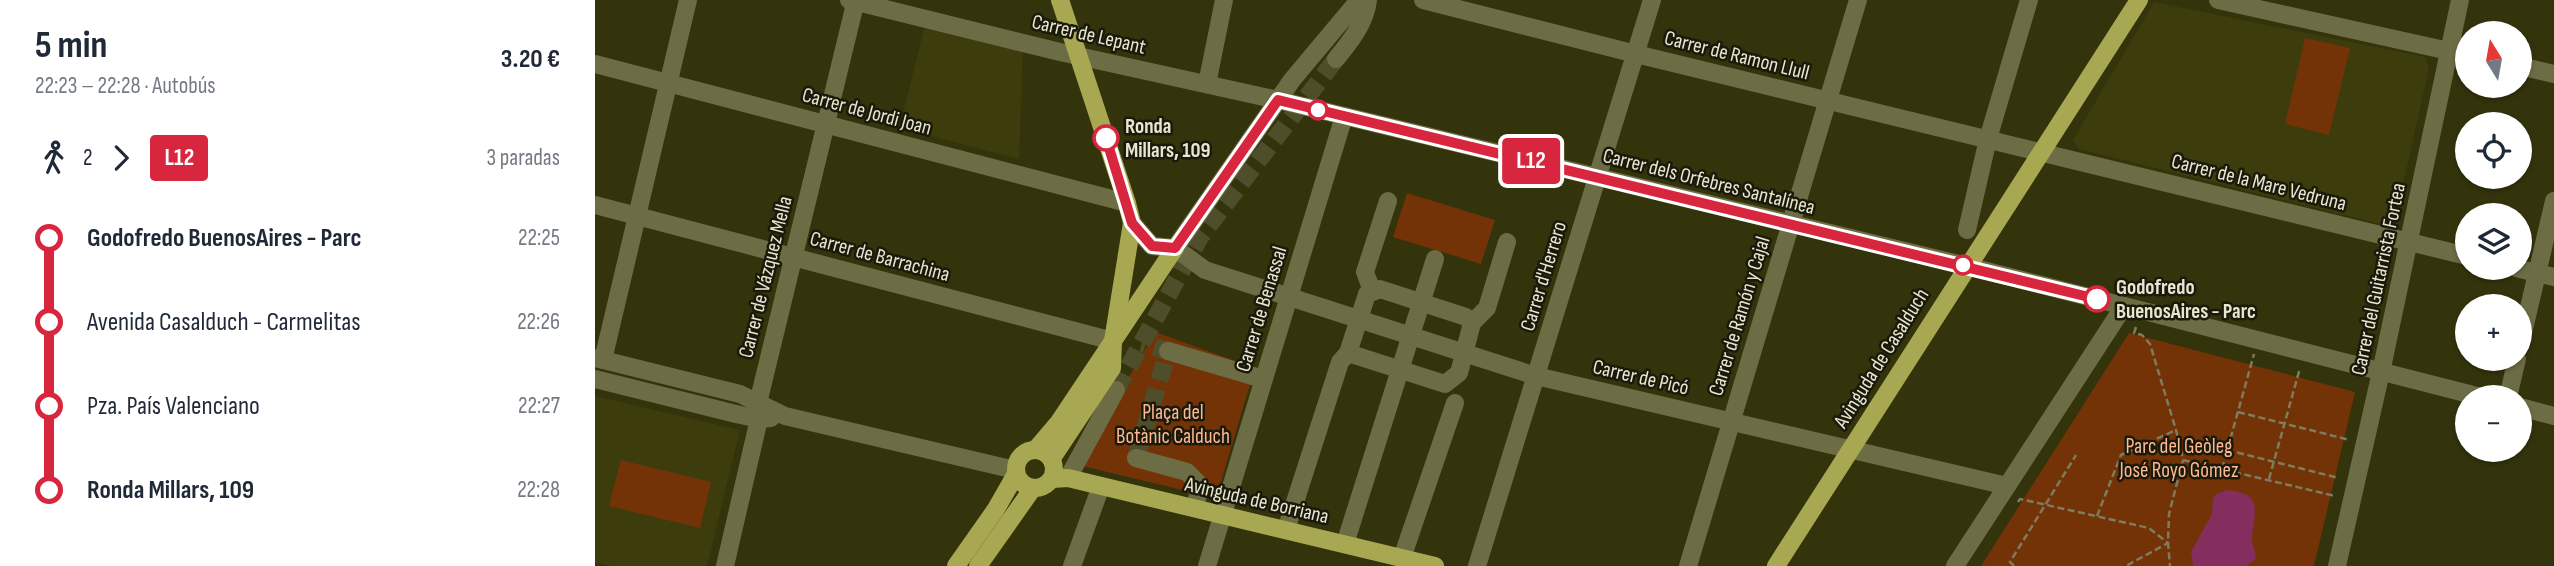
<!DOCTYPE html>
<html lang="es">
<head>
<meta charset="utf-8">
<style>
  :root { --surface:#fff; --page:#f2f2f3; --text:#1f2937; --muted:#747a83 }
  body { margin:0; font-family:"Sofia Sans Condensed",sans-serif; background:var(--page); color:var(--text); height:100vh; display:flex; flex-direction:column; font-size:26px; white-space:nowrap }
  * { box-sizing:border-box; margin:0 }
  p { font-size:23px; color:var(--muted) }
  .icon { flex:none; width:38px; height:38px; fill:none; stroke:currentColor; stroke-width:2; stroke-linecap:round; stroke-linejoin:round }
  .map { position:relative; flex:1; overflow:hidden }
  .panel { display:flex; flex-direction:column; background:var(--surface); width:595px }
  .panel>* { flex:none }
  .badge { padding:0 14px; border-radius:5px; font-size:24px; line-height:46px }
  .needle { width:46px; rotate:349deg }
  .controls { position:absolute; left:1860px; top:21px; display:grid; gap:14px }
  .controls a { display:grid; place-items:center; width:77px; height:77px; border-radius:50%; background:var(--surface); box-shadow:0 2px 5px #0004; font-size:35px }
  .map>.badge { position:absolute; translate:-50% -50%; box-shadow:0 0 0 4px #fff }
  .legs { display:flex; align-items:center; gap:10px; height:77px; padding:0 35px; font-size:23px }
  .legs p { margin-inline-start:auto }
  .overview { display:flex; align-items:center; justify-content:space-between; height:119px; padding:0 35px }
  h1 { font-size:38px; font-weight:700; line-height:52px }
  ul { padding:0 35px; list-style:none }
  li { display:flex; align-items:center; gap:24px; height:84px; font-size:26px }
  li i { display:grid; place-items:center; width:10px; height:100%; margin:0 9px; background:currentColor }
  li i::after { content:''; width:18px; height:18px; margin:-9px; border:5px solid; border-radius:50%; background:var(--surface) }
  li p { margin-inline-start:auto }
  li:first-child i { background:linear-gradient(#0000 50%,currentColor 0) }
  li:last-child i { background:linear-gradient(currentColor 50%,#0000 0) }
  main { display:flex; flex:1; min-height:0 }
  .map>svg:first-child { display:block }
  .built { fill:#3d3c0c }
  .green { fill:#743307 }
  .water { fill:#832e5e }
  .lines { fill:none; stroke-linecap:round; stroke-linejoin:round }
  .minor-tunnel { stroke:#4e4e2a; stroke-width:18; stroke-dasharray:18 9; stroke-linecap:butt }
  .path { stroke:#7d7d5e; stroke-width:2.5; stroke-dasharray:7 3.5; stroke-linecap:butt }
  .minor { stroke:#6d6d45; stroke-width:18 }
  .major { stroke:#a9a852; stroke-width:18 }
  .line-1-casing { stroke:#fff; stroke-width:16 }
  .line-1 { stroke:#d7263d; stroke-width:10 }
  .stop-1-dot { fill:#fff; stroke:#d7263d; stroke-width:3.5 }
  .labels { text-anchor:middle; stroke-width:5; stroke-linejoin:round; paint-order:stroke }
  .street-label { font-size:21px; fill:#e6e6d1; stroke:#1a190a }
  .stop-label { font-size:21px; font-weight:bold; fill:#e6e6d1; stroke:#1a190a; text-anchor:start }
  .park-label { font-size:21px; fill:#feb894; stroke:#1a190a }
</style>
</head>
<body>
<main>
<section class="panel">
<div class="overview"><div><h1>5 min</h1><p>22:23 – 22:28 · Autobús</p></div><b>3.20 €</b></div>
<div class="legs"><svg class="icon" aria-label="walk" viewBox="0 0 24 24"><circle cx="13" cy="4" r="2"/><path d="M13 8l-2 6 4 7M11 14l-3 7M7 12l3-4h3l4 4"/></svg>2<svg class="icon" aria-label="forward" viewBox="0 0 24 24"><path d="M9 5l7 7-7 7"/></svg><b class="badge" style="background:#d7263d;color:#fff">L12</b><p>3 paradas</p></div>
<ul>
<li><i style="color:#d7263d"></i><b>Godofredo BuenosAires - Parc</b><p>22:25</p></li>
<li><i style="color:#d7263d"></i><span>Avenida Casalduch - Carmelitas</span><p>22:26</p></li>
<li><i style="color:#d7263d"></i><span>Pza. País Valenciano</span><p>22:27</p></li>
<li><i style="color:#d7263d"></i><b>Ronda Millars, 109</b><p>22:28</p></li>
</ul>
</section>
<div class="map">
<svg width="1959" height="566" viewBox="0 0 1959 566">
  <rect width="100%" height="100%" fill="#33330c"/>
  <g class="built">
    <path d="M1559 2 1830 57 1834 69 1800 220 1793 226 1484 149 1478 140Z"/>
    <path d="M331 22 428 46 424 159 304 128Z"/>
    <path d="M0 396 145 430 112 566H16L0 562Z"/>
  </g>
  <g class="green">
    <path d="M1710 38 1755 48 1734 135 1690 124Z"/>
    <path d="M812 193 900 220 886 264 798 237Z"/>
    <path d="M560 332 660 368 621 498 483 465Z"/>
    <path d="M1534 333 1760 392 1719 566H1386Z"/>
    <path d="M26 460 116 482 105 528 14 506Z"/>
  </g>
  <path class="water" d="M1632 490C1668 494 1660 509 1657 536 1656 544 1661 551 1661 559L1651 566H1598L1596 552 1617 514 1618 498 1623 493Z"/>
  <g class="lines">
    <g class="minor-tunnel">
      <path d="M521 390 605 237 741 59"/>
      <path d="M541 458 573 351 547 343"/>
    </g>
    <g class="path">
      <path d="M1541 327 1539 333 1547 335 1555 344 1581 430 1588 460 1574 514 1573 543 1575 566"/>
      <path d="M1643 412 1755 440"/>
      <path d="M1632 450 1744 478"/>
      <path d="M1588 460 1740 496"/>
      <path d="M1627 469 1659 354"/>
      <path d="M1674 479 1705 368"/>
      <path d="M1423 502 1425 499 1554 528 1573 543 1531 566"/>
      <path d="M1502 516 1526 455 1581 430"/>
      <path d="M1419 566 1415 562 1481 455"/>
    </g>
    <g class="minor">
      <path d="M254 0 465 52 683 100 1372 266 1886 397"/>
      <path d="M828 0 1041 54 1872 256"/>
      <path d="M1623 0 1872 55"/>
      <path d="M741 59C755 42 771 22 773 0"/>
      <path d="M0 64 532 203"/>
      <path d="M1925 66 1959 74"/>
      <path d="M612 84 629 0"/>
      <path d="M0 205 518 341"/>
      <path d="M537 223 557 246 580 248"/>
      <path d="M1372 230 1393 139 1434 0"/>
      <path d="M580 248 610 270 941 376 1412 486"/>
      <path d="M580 248 697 80 764 0"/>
      <path d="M1921 268 1959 277"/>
      <path d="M777 291 770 272 793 201"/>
      <path d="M877 323 871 317 785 289 772 294 753 353 850 384 864 373 877 323 892 308 912 242"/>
      <path d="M1925 346 1959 201"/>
      <path d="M573 351 668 379"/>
      <path d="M0 358 145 394 190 416 420 470"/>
      <path d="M8 360 93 0"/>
      <path d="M0 379 141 414 164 419 176 418"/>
      <path d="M1913 397 1922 359"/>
      <path d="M1925 407 1959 416"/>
      <path d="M541 458 592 472 605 485 600 508"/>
      <path d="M473 478 521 390"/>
      <path d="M691 530 745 362 753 353"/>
      <path d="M750 544 840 259"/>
      <path d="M807 558 860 403"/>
      <path d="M130 566 164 419 163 403 261 0"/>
      <path d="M477 566 506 486"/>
      <path d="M612 566 749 116"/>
      <path d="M882 566 1057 0"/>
      <path d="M1093 566 1263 0"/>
      <path d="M1360 566 1529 306"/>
      <path d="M1742 566 1786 372 1865 0"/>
    </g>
    <g class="major">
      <path d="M441 449 464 422 580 248"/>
      <circle cx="440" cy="469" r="19"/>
      <path d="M457 458 517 368 518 341 537 223 532 203 465 0"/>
      <path d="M457 479 473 478 840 566"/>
      <path d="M361 566 401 509 421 474"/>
      <path d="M383 566 438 488"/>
      <path d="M1181 566 1544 0"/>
    </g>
  </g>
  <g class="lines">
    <g class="line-1-casing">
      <path id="line-1" d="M511 138 537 223 557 246 580 248 683 100 1502 299"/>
    </g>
    <use href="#line-1" class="line-1"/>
  </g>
  <g class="stop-1-dot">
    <circle cx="723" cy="110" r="9"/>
    <circle cx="511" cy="138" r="12"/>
    <circle cx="1368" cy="265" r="9"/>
    <circle cx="1502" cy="299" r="12"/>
  </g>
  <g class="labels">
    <g class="street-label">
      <text transform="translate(494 34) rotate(13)" y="7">Carrer de Lepant</text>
      <text transform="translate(1142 55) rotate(14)" y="7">Carrer de Ramon Llull</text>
      <text transform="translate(272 111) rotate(15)" y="7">Carrer de Jordi Joan</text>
      <text transform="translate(1114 181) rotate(14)" y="7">Carrer dels Orfebres Santalínea</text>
      <text transform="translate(1664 182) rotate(14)" y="7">Carrer de la Mare Vedruna</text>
      <text transform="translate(285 256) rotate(15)" y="7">Carrer de Barrachina</text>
      <text transform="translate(948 276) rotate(-73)" y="7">Carrer d'Herrero</text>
      <text transform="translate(170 277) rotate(-76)" y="7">Carrer de Vázquez Mella</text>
      <text transform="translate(1783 279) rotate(-78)" y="7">Carrer del Guitarrista Fortea</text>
      <text transform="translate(666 309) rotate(-73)" y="7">Carrer de Benassal</text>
      <text transform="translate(1144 316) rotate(-73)" y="7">Carrer de Ramón y Cajal</text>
      <text transform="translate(1286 358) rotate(-58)" y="7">Avinguda de Casalduch</text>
      <text transform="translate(1046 377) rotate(13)" y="7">Carrer de Picó</text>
      <text transform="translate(662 500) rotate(13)" y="7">Avinguda de Borriana</text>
    </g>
    <g class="stop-label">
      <text x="530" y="133">Ronda<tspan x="530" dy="24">Millars, 109</tspan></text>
      <text x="1521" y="294">Godofredo<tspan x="1521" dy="24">BuenosAires - Parc</tspan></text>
    </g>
    <g class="park-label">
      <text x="578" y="419">Plaça del<tspan x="578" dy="24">Botànic Calduch</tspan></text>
      <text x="1584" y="453">Parc del Geòleg<tspan x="1584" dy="24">José Royo Gómez</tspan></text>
    </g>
  </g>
</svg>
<div class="controls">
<a><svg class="needle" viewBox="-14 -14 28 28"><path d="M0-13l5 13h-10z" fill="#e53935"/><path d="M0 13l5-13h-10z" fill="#747a83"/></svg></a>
<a><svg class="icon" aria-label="locate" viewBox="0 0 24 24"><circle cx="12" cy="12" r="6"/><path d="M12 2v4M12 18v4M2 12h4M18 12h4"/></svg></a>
<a><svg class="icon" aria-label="layers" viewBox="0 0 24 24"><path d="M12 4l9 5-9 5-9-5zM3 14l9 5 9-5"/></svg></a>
<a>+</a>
<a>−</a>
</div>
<b class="badge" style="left:936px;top:161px;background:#d7263d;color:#fff">L12</b>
</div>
</main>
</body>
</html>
